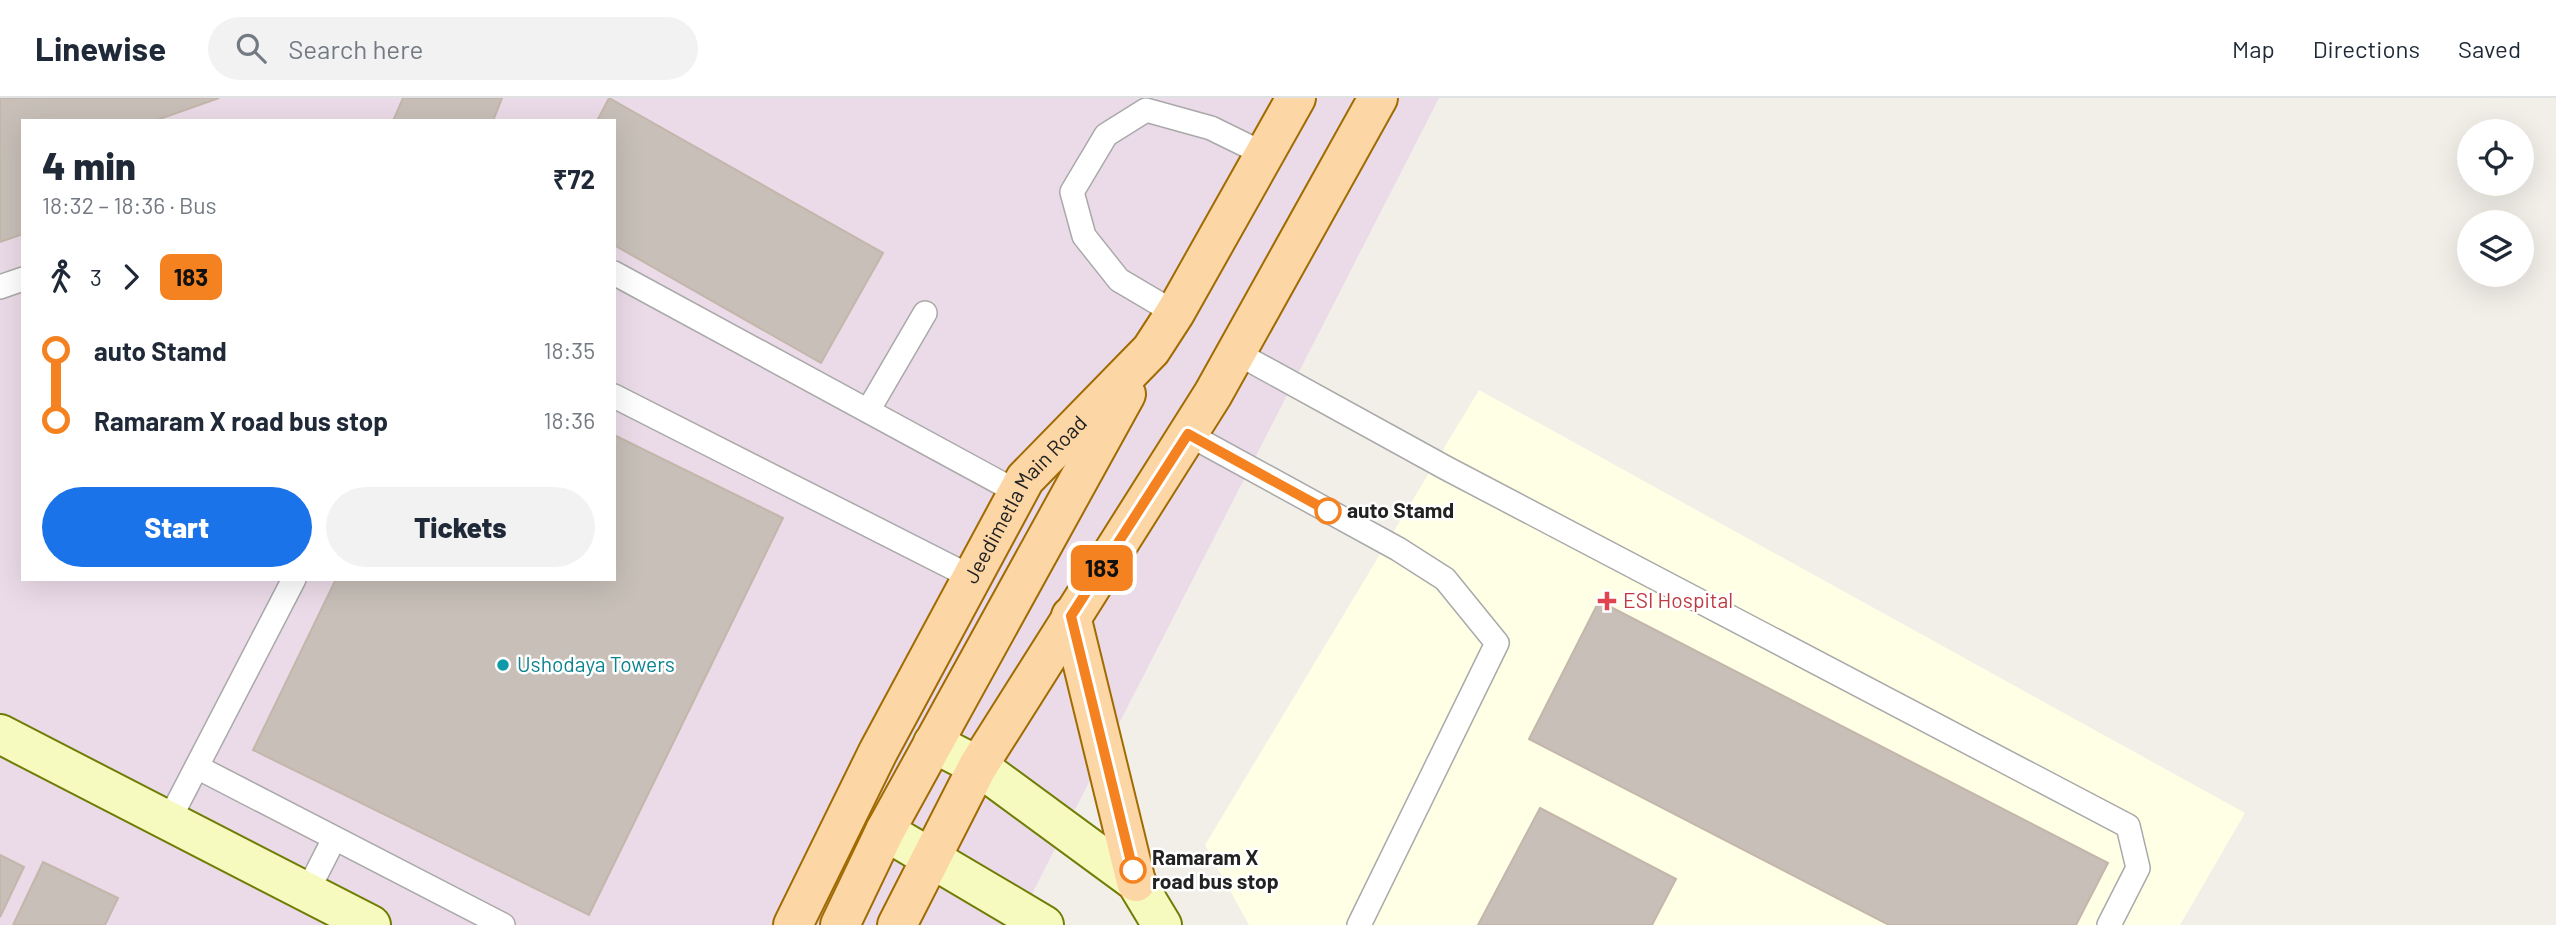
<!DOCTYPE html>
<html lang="en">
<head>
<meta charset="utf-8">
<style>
  :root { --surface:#fff; --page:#f2f2f3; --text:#1f2937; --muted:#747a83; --line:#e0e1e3; --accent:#1a73e8 }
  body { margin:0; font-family:Barlow,sans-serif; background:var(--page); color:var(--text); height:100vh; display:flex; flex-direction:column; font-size:26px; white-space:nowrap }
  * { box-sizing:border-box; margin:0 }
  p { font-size:23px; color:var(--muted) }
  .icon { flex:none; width:38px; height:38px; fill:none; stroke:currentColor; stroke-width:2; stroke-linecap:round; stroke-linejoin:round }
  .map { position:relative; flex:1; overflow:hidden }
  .drawer { position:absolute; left:21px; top:21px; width:595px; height:462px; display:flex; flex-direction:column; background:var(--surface); border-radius:0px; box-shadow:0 7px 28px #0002 }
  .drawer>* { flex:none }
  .badge { padding:0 14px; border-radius:10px; font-size:24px; line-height:46px }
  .fabs { position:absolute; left:2457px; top:21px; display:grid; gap:14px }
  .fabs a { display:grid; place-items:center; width:77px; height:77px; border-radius:50%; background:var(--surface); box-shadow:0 7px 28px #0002; font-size:35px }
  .map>.badge { position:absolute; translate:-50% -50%; box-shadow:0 0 0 4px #fff }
  .legs { display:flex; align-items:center; gap:10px; height:77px; padding:0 21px; font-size:23px }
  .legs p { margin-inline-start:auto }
  .summary { display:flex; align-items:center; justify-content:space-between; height:119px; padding:0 21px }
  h1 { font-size:38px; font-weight:800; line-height:52px }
  .action { display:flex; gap:14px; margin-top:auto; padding:14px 21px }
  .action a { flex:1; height:80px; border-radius:42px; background:var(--accent); color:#fff; font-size:28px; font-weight:800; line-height:80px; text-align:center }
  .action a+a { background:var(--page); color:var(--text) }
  ul { padding:0 21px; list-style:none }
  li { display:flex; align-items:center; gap:24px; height:70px; font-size:26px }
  li i { display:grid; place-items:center; width:10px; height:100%; margin:0 9px; background:currentColor }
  li i::after { content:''; width:18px; height:18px; margin:-9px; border:5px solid; border-radius:50%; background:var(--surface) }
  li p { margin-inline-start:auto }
  li:first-child i { background:linear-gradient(#0000 50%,currentColor 0) }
  li:last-child i { background:linear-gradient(currentColor 50%,#0000 0) }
  header { display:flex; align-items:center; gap:42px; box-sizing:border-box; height:98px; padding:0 35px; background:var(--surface); border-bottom:2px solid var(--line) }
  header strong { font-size:33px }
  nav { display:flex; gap:38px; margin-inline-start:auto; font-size:24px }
  .search { width:490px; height:63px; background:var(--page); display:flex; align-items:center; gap:18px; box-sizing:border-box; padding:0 24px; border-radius:38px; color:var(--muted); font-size:26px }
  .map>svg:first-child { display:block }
  .industrial { fill:#ebdbe8; fill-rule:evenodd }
  .education { fill:#ffffe5 }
  .building { fill:#c7bfb8; stroke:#c4b6ab; stroke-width:2 }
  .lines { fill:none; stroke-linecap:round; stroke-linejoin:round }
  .lane-casing { stroke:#a9a9a9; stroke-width:26 }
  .secondary-casing { stroke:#707d05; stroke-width:42 }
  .primary-casing { stroke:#a06b00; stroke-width:42 }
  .lane { stroke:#fff; stroke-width:23 }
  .secondary { stroke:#f7fabf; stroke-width:38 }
  .primary { stroke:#fcd6a4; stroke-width:38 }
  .line-1-casing { stroke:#fff; stroke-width:16 }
  .line-1 { stroke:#f58220; stroke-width:10 }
  .stop-1-dot { fill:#fff; stroke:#f58220; stroke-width:3.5 }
  .health-dot { fill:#e0444e; stroke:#fff; stroke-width:2.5 }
  .culture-dot { fill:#0f9aa8; stroke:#fff; stroke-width:2.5 }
  .labels { text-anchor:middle; stroke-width:5; stroke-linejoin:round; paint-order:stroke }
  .street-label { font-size:21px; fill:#222; stroke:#fff }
  .stop-label { font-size:21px; font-weight:bold; fill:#222; stroke:#fff; text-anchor:start }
  .health-label { font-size:21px; fill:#be3a42; stroke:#fff; text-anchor:start }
  .culture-label { font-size:21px; fill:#0d838f; stroke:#fff; text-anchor:start }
</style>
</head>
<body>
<header>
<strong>Linewise</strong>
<div class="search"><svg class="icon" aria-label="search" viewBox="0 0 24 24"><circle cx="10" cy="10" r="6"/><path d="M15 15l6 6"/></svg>Search here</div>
<nav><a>Map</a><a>Directions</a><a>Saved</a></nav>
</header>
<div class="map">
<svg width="2556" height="827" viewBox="0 0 2556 827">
  <rect width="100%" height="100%" fill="#f2efe9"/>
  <path class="industrial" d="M0 0H1439L1016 827H0ZM23 23H614V481H23Z"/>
  <path class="education" d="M1479 292 2245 715 2180 827H1249L1205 747Z"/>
  <g class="building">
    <path d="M0 0H219L154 23H23V136L0 144Z"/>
    <path d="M403 0H502L493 23H393Z"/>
    <path d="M609 0 883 155 821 265 614 147V23H597Z"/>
    <path d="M614 337 783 420 589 817 253 652 336 481H614Z"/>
    <path d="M1599 503 2108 765 2076 827H1889L1529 641Z"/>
    <path d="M1540 710 1676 781 1652 827H1478Z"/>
    <path d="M0 757 24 769 0 819Z"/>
    <path d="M43 764 118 800 105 827H13Z"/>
  </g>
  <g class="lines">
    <g class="lane-casing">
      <g id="lane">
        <path d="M614 175 1019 395"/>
        <path d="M0 189 23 181"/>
        <path d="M1175 215 1119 182 1084 138 1072 94 1106 37 1146 12 1211 30 1264 56"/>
        <path d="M1237 255 1446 370 2128 728 2138 770 2109 827"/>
        <path d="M614 298 973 480"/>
        <path d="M869 311 925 215"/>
        <path d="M1188 336 1398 451 1445 481 1497 545 1359 827"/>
        <path d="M197 669 503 827"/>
        <path d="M168 724 294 481"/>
        <path d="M307 794 334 741"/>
      </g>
    </g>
    <g class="secondary-casing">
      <g id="secondary">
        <path d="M0 636 371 827"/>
        <path d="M933 645 978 668 1136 784 1162 827"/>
        <path d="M885 733 1044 827"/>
      </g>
    </g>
    <g class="primary-casing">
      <g id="primary">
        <path d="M1071 518 1136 784"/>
        <path id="s1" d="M793 827 878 654 1025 381 1151 252 1175 215 1296 0"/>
        <path d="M840 827 885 733 1126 296"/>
        <path d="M897 827 978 668 1213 296 1378 0"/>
      </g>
    </g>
    <use href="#lane" class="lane"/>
    <use href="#secondary" class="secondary"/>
    <use href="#primary" class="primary"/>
  </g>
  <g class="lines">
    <g class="line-1-casing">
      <path id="line-1" d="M1133 772 1071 518 1188 336 1328 413"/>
    </g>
    <use href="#line-1" class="line-1"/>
  </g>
  <g class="stop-1-dot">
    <circle cx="1328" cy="413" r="12"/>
    <circle cx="1133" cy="772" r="12"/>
  </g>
  <path class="health-dot" d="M1603.5 492.5h7v7h7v7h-7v7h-7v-7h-7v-7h7z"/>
  <circle class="culture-dot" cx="503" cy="567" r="7"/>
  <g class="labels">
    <g class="street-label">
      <text dy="7" stroke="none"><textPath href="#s1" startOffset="486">Jeedimetla Main Road</textPath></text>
    </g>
    <g class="stop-label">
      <text x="1347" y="420">auto Stamd</text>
      <text x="1152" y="767">Ramaram X<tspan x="1152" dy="24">road bus stop</tspan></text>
    </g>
    <g class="health-label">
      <text x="1623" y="510">ESI Hospital</text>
    </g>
    <g class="culture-label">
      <text x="517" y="574">Ushodaya Towers</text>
    </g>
  </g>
</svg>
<div class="fabs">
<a><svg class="icon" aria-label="locate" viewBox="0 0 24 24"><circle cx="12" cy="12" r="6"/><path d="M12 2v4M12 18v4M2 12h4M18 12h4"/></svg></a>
<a><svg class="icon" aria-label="layers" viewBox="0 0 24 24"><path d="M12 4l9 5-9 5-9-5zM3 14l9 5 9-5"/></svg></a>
</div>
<b class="badge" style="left:1102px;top:470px;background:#f58220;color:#111">183</b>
<section class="drawer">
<div class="summary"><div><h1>4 min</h1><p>18:32 – 18:36 · Bus</p></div><b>₹72</b></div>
<div class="legs"><svg class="icon" aria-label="walk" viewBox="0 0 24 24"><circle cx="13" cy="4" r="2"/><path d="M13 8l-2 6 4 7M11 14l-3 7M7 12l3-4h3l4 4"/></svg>3<svg class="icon" aria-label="forward" viewBox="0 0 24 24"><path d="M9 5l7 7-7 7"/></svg><b class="badge" style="background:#f58220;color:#111">183</b></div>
<ul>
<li><i style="color:#f58220"></i><b>auto Stamd</b><p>18:35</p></li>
<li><i style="color:#f58220"></i><b>Ramaram X road bus stop</b><p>18:36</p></li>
</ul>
<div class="action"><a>Start</a><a>Tickets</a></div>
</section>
</div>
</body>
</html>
